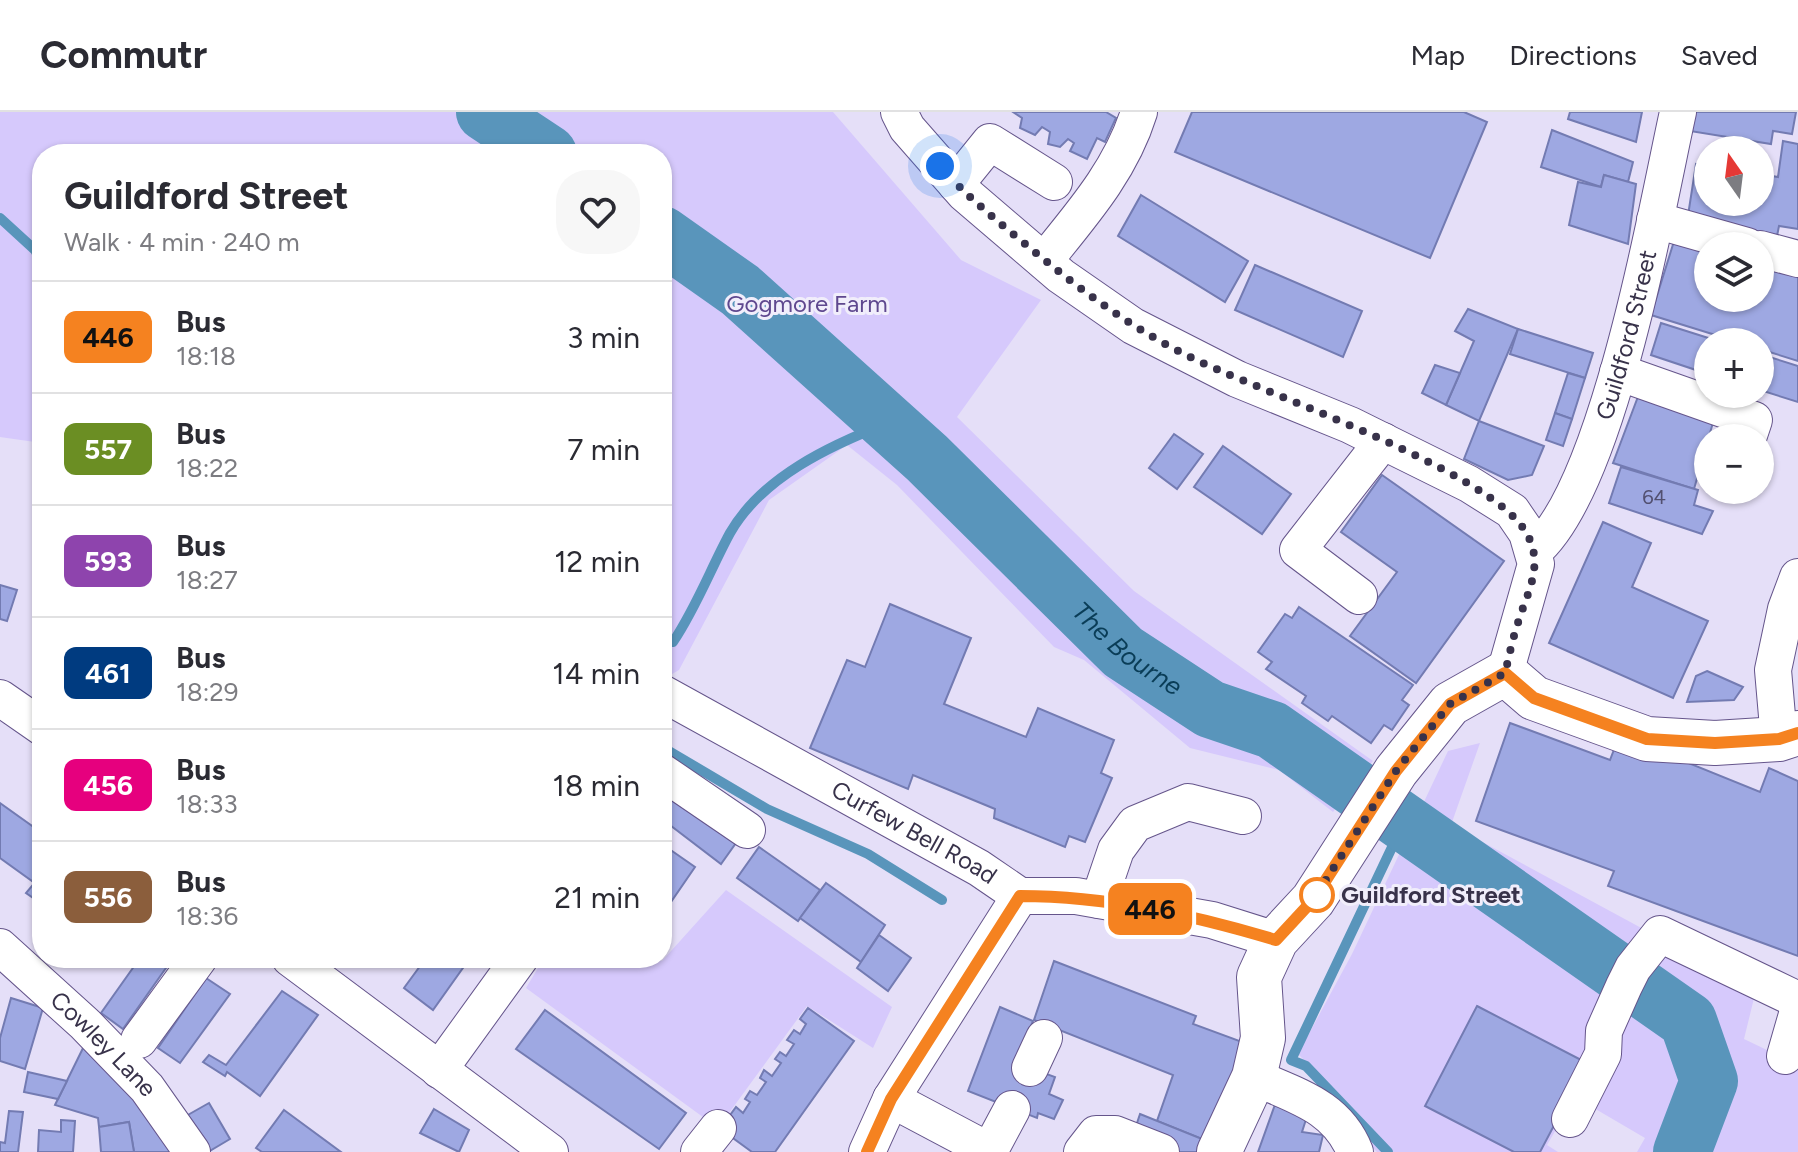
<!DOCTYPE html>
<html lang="en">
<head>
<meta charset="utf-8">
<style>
  :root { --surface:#fff; --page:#f7f7f7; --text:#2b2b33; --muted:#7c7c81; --line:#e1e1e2 }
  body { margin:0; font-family:Figtree,sans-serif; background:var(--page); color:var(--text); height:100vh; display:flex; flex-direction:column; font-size:30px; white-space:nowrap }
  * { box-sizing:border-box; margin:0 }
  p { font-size:26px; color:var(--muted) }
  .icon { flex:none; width:44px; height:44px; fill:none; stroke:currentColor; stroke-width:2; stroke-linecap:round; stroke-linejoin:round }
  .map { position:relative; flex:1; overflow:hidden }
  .details { position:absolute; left:32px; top:32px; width:640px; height:824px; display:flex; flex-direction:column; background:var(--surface); border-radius:32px; box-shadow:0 2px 6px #0004 }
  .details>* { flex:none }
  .badge { padding:0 16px; border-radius:12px; font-size:28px; line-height:52px }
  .needle { width:52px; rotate:346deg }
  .tools { position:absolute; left:1694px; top:24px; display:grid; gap:16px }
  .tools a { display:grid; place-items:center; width:80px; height:80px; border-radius:50%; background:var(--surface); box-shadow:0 2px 6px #0004; font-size:40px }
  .you { position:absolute; width:40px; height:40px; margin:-20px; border:6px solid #fff; border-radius:50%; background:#1a73e8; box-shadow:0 0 0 12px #1a73e833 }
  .map>.badge { position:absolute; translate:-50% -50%; box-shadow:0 0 0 4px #fff }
  .round { display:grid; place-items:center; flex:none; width:84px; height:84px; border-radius:32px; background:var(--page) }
  .head { display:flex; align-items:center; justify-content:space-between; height:136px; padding:0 32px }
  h1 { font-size:38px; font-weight:700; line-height:60px }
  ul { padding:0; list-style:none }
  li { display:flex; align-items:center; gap:24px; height:112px; padding:0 32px; border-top:2px solid var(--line) }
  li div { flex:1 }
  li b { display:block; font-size:30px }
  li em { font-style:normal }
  li .badge { min-width:88px; font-weight:700; text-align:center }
  header { display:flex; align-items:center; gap:48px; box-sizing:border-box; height:112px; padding:0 40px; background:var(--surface); border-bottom:2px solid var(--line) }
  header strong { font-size:38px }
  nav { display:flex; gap:44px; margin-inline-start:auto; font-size:28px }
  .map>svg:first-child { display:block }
  .green { fill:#d6c9fc }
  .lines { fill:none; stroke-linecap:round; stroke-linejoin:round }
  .stream { stroke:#5995bb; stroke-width:10 }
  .river { stroke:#5995bb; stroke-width:58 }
  .building { fill:#9ea8e2; stroke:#737bb2; stroke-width:2 }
  .minor-casing { stroke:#65558b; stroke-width:38 }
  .major-casing { stroke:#65558b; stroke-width:46 }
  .minor { stroke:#fff; stroke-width:36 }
  .major { stroke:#fff; stroke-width:44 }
  .line-casing { stroke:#fff; stroke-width:18 }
  .line { stroke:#f58220; stroke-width:12 }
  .walk { stroke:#38324a; stroke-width:8; stroke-dasharray:0 14.4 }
  .stop-dot { fill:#fff; stroke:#f58220; stroke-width:4 }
  .labels { text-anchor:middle; stroke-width:6; stroke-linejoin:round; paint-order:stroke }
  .number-label { font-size:20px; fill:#525070 }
  .park-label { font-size:24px; fill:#5f488f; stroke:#f1eefb }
  .street-label { font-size:24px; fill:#38324a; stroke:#f1eefb }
  .stop-label { font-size:24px; font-weight:bold; fill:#38324a; stroke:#f1eefb; text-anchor:start }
  .water-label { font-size:26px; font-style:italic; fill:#0a3d57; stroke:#f1eefb }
</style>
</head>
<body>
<header>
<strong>Commutr</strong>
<nav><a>Map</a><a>Directions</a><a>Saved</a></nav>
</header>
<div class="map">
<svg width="1798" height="1040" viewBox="0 0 1798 1040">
  <rect width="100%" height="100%" fill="#e5dff8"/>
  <g class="green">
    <path d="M0 0H833L961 148 1041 188 957 305 1134 479 1373 649 1333 700 1279 658 1190 636 1084 548 1054 535 897 373 847 333 769 388 679 558 662 568V42H42V331L0 325Z"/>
    <path d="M1480 631 1451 713 1756 878 1744 927 1798 953V1040H1637L1645 1026 1575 985 1547 1033 1558 1040H1540L1587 951 1477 894 1425 993 1514 1040H1377L1330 993 1362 1007 1298 942 1352 842 1448 639Z"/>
    <path d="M726 778 892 895 873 936 807 894 718 1016 526 876 544 846H657L662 849Z"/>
  </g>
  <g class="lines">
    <g class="stream">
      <path d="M0 106 35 138 42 151"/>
      <path d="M673 530C696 496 711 456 730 421 762 365 831 333 888 311"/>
      <path d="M662 635 767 697 868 742 942 788"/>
      <path d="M1388 1040 1306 954 1291 948 1404 710"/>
    </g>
    <g class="river">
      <path d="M485 0 548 42"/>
      <path id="s1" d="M662 123 740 178 927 346 1123 540 1210 597 1272 618 1688 909 1709 969 1682 1040"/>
    </g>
  </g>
  <g class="building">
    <path d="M1013 0H1106L1116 6 1105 30 1097 26 1087 47 1070 39 1074 31 1068 27 1060 35 1048 32 1050 20 1042 15 1035 23 1020 16 1022 6Z"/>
    <path d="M1192 0H1464L1487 10 1430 146 1175 40Z"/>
    <path d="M1570 0H1642L1636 30 1568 7Z"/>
    <path d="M1694 0H1796L1792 22 1773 19 1771 32 1690 19Z"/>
    <path d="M1552 18 1633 50 1628 70 1604 63 1601 75 1541 55Z"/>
    <path d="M1783 29 1798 32V117L1779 114 1777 124 1687 110 1696 52 1708 54V90H1760V62L1778 65Z"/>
    <path d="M1604 63 1636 72 1628 132 1569 113 1578 70 1601 75Z"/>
    <path d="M1141 83 1248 149 1225 190 1118 124Z"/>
    <path d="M1675 126 1708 136V186H1760V152L1798 164V249L1760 237V230H1738L1651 203Z"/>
    <path d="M1255 153 1362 199 1343 245 1235 198Z"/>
    <path d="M1468 197 1518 217 1479 309 1446 293 1474 229 1455 219Z"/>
    <path d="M1661 211 1721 230H1708V262L1651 243Z"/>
    <path d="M1518 217 1593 241 1585 266 1510 242Z"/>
    <path d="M1760 242 1798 254V290L1760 278Z"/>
    <path d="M1435 253 1460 261 1446 293 1422 281Z"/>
    <path d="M1568 261 1585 266 1572 307 1555 301Z"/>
    <path d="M1642 274 1716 300 1694 377 1613 351Z"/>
    <path d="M1555 301 1572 307 1563 334 1546 328Z"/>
    <path d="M1479 309 1544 334 1532 363 1508 368 1464 347Z"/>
    <path d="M1174 322 1203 342 1177 377 1149 356Z"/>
    <path d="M1223 334 1291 382 1262 422 1194 375Z"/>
    <path d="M1621 355 1698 378 1694 393 1713 399 1702 422 1609 391Z"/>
    <path d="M1382 363 1504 449 1416 571 1350 524 1397 460 1341 420Z"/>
    <path d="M1603 410 1651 431 1632 475 1708 509 1673 586 1549 531Z"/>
    <path d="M0 473 17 478 7 509 0 507Z"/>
    <path d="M890 492 971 526 944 592 1026 625 1038 596 1114 628 1101 661 1112 666 1085 730 1069 724 1065 735 994 706 995 697 913 663 908 677 810 636 847 548 865 555Z"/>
    <path d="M1299 495 1413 573 1402 588 1409 593 1392 618 1384 613 1371 631 1332 604 1328 609 1302 591 1306 584 1266 557 1272 550 1258 540 1285 502 1292 506Z"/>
    <path d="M1707 559 1743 575 1734 588 1687 590 1696 564Z"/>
    <path d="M1510 611 1610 648 1615 635 1654 637 1760 680 1769 656 1798 669V844L1608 774 1614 759 1476 709Z"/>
    <path d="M669 679 736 731 721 752 662 707V688Z"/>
    <path d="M0 691 42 721V754L32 769 0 746Z"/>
    <path d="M662 732 695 755 662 803Z"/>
    <path d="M759 735 820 778 798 809 737 766Z"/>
    <path d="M42 762V792L26 781Z"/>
    <path d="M826 771 885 813 861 850 800 806Z"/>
    <path d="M879 823 911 846 888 879 857 856Z"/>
    <path d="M140 846H173L123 917 101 901Z"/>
    <path d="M426 846H470L433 898 404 876Z"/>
    <path d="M1054 849 1196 904 1193 912 1245 931 1212 1031 1157 1009 1173 963 1034 908Z"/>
    <path d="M206 866 230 882 180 951 158 936Z"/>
    <path d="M282 879 318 903 260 984 227 960 225 964 203 950 209 943 226 953Z"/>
    <path d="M11 886 43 896 25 957 0 949V926Z"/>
    <path d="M1477 894 1587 951 1540 1040H1514L1425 994Z"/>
    <path d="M1000 895 1033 909 1016 951 1055 965 1049 982 1063 988 1054 1007 1038 1001 1037 1006 968 979Z"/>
    <path d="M808 896 854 929 775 1040H752L726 1021 728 1006 736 995 743 1001 750 990 745 987 750 979 757 983 766 970 760 966 764 958 772 964 781 951 775 947 780 940 786 944 794 932 787 928 794 918 800 922 806 912 800 907Z"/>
    <path d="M545 898 686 1001 659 1037 516 937Z"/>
    <path d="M87 928 116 958 171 1040H134L129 1010 99 1015 98 1006 55 993Z"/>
    <path d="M28 960 67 969 58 987 24 980Z"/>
    <path d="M1277 987 1309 998 1302 1020 1323 1023 1319 1040H1258Z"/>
    <path d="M209 991 230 1027 208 1040 186 1004Z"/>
    <path d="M434 997 469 1018 459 1040 420 1021Z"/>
    <path d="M284 998 341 1040H262L256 1036Z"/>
    <path d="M9 999 23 1000 18 1040H0V1030L5 1031Z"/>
    <path d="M1140 1002 1212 1031 1208 1040H1162L1134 1020Z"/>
    <path d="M61 1008 75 1009 73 1040H38L39 1018 61 1020Z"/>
    <path d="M129 1010 134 1040H101L99 1015Z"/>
  </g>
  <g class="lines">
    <g class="minor-casing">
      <g id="minor">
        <path d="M899 0 907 16 964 81 1061 164 1133 214 1237 267 1350 313 1469 372 1512 399 1527 421 1536 452 1505 561"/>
        <path d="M956 72 990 30 1054 70"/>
        <path d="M1655 108 1747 134"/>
        <path d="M1760 137 1798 147"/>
        <path d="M1044 149C1082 102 1121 58 1139 0"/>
        <path d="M1618 260 1754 308 1748 326"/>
        <path id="s2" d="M1534 439C1608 377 1656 100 1678 0"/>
        <path d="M1359 484 1298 438 1383 329"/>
        <path id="s3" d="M662 581 979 756 1020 784H1076L1212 808 1276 828"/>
        <path d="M0 586 42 615"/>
        <path d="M1779 627 1773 558 1786 497 1798 465"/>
        <path d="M662 660 747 718"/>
        <path d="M1099 788 1116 738 1135 712 1188 690 1243 704"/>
        <path id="s4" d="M0 835 85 912 147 976 192 1040"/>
        <path d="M290 846 550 1040"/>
        <path d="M139 928 199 846"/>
        <path d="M1785 944 1798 899"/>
        <path d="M1030 956 1044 926"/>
        <path d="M439 958 520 846"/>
        <path d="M1254 965C1296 984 1337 994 1355 1040"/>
        <path d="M891 987 989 1039"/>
        <path d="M1570 1007 1603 942 1604 919 1624 874 1633 856 1660 822 1798 888"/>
        <path d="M699 1040 718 1016"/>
        <path d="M867 1040 891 987 1020 784"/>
        <path d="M989 1040 1012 997"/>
        <path d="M1082 1040 1096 1022H1115L1161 1040"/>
      </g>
    </g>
    <g class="major-casing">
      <path id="major" d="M1219 1040 1254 965 1263 926 1259 865 1276 828 1313 788 1396 659 1450 592 1505 561 1534 586 1647 627 1715 631 1779 627 1798 621"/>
    </g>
    <use href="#minor" class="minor"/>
    <use href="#major" class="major"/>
  </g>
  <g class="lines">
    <g class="line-casing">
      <path id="line" d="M867 1040 891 987 1020 784C1107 784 1193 803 1276 828L1313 788 1396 659 1450 592 1505 561 1534 586 1647 627 1715 631 1779 627 1798 621"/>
    </g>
    <use href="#line" class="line"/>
    <path class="walk" d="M940 54C965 83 994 106 1024 131 1074 173 1124 211 1182 241 1255 279 1493 358 1527 422 1545 455 1526 482 1517 514 1512 529 1509 545 1505 561L1450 592 1396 659 1313 788 1317 783"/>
  </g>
  <circle class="stop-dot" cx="1317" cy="783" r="16"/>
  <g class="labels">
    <g class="number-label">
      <text x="1654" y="392">64</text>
    </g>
    <g class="park-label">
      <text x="807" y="200">Gogmore Farm</text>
    </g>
    <g class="street-label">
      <text dy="8" stroke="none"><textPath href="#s2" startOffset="238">Guildford Street</textPath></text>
      <text dy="8" stroke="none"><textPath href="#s3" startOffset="288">Curfew Bell Road</textPath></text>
      <text dy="8" stroke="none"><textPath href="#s4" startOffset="142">Cowley Lane</textPath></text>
    </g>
    <g class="stop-label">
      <text x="1341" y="791">Guildford Street</text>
    </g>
    <g class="water-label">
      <text dy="9" stroke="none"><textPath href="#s1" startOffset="624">The Bourne</textPath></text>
    </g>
  </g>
</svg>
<div class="tools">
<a><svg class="needle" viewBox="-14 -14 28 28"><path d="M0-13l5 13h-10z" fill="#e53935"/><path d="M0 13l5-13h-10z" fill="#7c7c81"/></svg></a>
<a><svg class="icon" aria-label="layers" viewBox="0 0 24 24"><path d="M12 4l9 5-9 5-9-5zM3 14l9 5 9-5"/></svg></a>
<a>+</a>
<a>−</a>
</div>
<div class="you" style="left:940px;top:54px"></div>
<b class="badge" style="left:1150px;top:797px;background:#f58220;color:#111">446</b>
<section class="details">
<div class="head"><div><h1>Guildford Street</h1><p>Walk · 4 min · 240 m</p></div><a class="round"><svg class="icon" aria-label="heart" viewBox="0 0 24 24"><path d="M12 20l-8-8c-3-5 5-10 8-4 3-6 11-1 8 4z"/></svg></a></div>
<ul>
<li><span class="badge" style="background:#f58220;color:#111">446</span><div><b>Bus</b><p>18:18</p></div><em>3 min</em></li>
<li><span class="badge" style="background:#6b8e23;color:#fff">557</span><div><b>Bus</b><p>18:22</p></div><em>7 min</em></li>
<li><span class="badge" style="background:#8e44ad;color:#fff">593</span><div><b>Bus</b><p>18:27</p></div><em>12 min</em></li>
<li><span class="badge" style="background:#003b80;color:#fff">461</span><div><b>Bus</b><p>18:29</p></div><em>14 min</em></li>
<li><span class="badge" style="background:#e6007e;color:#fff">456</span><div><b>Bus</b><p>18:33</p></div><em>18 min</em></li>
<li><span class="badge" style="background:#8b5e3c;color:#fff">556</span><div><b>Bus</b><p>18:36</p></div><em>21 min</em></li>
</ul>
</section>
</div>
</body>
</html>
